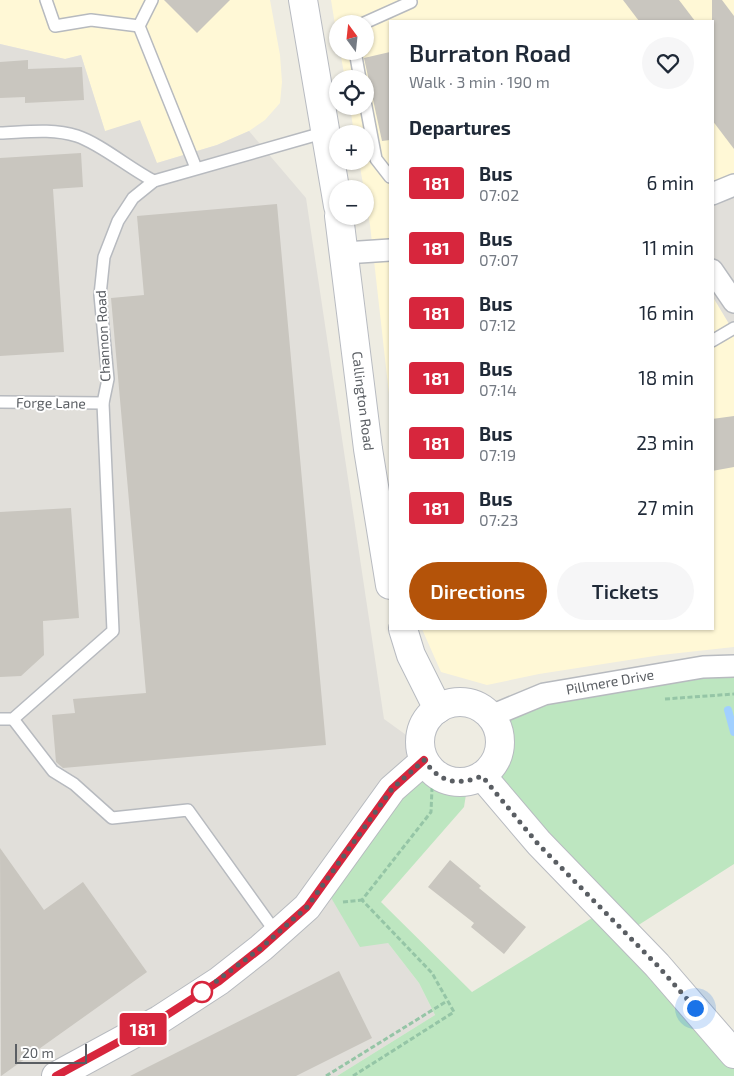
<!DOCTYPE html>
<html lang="en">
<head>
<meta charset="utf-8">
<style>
  :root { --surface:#fff; --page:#f6f6f7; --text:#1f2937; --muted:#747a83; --accent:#b45309 }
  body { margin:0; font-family:"Exo 2",sans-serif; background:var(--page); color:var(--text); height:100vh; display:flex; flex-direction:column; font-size:19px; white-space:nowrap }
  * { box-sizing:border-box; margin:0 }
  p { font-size:16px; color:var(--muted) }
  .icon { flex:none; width:28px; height:28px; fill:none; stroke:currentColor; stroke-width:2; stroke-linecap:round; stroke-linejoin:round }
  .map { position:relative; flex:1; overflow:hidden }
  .panel { position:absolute; left:389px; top:20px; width:325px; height:610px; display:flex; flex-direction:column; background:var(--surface); border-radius:0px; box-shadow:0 1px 4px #0004 }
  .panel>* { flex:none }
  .badge { padding:0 10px; border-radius:4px; font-size:18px; line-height:32px }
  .needle { width:32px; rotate:345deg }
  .controls { position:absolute; left:329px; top:15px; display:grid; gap:10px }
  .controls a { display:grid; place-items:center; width:45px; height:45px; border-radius:50%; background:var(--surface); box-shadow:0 1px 4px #0004; font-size:25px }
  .scale { position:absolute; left:15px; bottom:12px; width:72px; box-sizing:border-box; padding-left:5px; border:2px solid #5a5e63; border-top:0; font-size:14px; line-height:18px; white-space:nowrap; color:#5a5e63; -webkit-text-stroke:4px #fff; paint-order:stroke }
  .you { position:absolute; width:25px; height:25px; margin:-12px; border:4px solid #fff; border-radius:50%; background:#1a73e8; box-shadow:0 0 0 8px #1a73e833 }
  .map>.badge { position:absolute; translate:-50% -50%; box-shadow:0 0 0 2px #fff }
  h2 { padding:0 20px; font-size:19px; line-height:45px }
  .round { display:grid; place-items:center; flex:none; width:52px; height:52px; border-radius:26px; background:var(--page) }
  .headline { display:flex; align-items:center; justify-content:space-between; height:85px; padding:0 20px }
  h1 { font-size:24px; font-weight:600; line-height:38px }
  .action { display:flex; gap:10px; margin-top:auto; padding:10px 20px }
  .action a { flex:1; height:58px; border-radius:30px; background:var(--accent); color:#fff; font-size:20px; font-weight:600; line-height:58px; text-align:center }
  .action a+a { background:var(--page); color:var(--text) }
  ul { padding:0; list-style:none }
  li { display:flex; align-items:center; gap:15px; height:65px; padding:0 20px }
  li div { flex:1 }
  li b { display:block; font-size:19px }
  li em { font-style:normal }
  li .badge { min-width:55px; font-weight:700; text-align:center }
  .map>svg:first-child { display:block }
  .commercial { fill:#fff8d6 }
  .industrial { fill:#e1dfda }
  .green { fill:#bde6c0 }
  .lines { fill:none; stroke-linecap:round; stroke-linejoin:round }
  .stream { stroke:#a1d0ff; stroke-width:8 }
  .building { fill:#c9c6bf }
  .service-casing { stroke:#b7babf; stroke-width:14 }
  .minor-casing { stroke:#b7babf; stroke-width:24 }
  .tertiary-casing { stroke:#b7babf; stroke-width:30 }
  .secondary-casing { stroke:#b8bbc1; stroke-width:30 }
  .path { stroke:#95c5a6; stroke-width:3; stroke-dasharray:5 2.5; stroke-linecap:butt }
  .service { stroke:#fff; stroke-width:11 }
  .minor { stroke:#fff; stroke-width:21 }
  .tertiary { stroke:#fff; stroke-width:28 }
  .secondary { stroke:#fff; stroke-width:28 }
  .line-casing { stroke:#fff; stroke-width:11 }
  .line { stroke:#d7263d; stroke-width:8 }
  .walk { stroke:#5a5e63; stroke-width:5; stroke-dasharray:0 9 }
  .stop-dot { fill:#fff; stroke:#d7263d; stroke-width:2.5 }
  .labels { text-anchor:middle; stroke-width:4; stroke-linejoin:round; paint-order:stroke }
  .street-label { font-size:14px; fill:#5a5e63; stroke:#fff }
</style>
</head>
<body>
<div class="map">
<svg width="734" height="1076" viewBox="0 0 734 1076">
  <rect width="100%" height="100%" fill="#eeece2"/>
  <g class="commercial">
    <path d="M0 0H270L280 55 282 82 280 103 265 120 249 131 217 145 157 163 105 131 81 55 65 59 0 44Z"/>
    <path d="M331 0H734V192L713 206 712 21H390V403L370 225 359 161H365V134H354L350 106H365V79H345L340 51H365V24H338L337 37Z"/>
    <path d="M713 297 734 332V647L661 655 539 674 487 685 441 672 422 629H712Z"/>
  </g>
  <g class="industrial">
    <path d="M0 44 65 59 81 55 105 131 140 120 157 163 217 145 249 131 306 198 384 719 420 745 424 761 353 841 388 943 419 983 435 1015 337 1076H0Z"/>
    <path d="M734 192V332L713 297V206Z"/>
  </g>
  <path class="green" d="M734 666V864L626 933 734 1054V1076H337L435 1015 419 983 388 943 360 947 323 884 424 761C436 777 447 782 468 782L464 807 381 902 472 992 605 910 482 776C503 756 505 741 491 716Z"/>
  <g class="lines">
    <path class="stream" d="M728 710 734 732"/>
  </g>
  <g class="building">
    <path d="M164 0H230L197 33Z"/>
    <path d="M623 0H679L695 21H639Z"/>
    <path d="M712 0H722L734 16V149L712 120Z"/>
    <path d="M390 52V140L382 141 364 58Z"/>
    <path d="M28 60V69L82 67 84 100 25 103V97L0 98V62Z"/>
    <path d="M81 153 83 187 53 189 64 352 0 356V158Z"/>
    <path d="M277 204 326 745 63 768 56 762 52 715 75 713 73 699 146 693 111 298 144 295 137 216Z"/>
    <path d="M734 416V467L712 471V419Z"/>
    <path d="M71 508 79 618 43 621 44 655 21 676 0 677V512Z"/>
    <path d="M0 848 44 910 83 882 147 972 1 1076Z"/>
    <path d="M450 860 481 886 479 888 526 927 504 954 471 927 474 923 428 887Z"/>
    <path d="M339 971 372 1038 296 1076H130Z"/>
  </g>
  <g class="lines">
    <g class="service-casing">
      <g id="service">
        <path d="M46 0 55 26 91 20 139 26"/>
        <path d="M152 0 139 26 196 168"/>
        <path d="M362 24 411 2"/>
        <path d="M355 51 360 79"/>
        <path d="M365 101 376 159 390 177"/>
        <path d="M0 133C26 132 52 128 77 136 101 144 130 169 154 181"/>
        <path d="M712 341 734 328"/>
        <path d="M0 402 103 403"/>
        <path d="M0 719H13L113 631 103 403 108 379 100 295 104 257 118 221 133 198 154 181 326 132"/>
        <path d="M13 719 53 771 74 784 112 818 188 810 277 934"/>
      </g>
    </g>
    <g class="minor-casing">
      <g id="minor">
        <path d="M712 194 734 185"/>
        <path d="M345 253 390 250"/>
        <path d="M712 270 734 302"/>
        <path d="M491 716 544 694 703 667 734 666"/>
      </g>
    </g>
    <g class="tertiary-casing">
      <path id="tertiary" d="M56 1076 159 1020 219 981 261 948 307 907 392 789 424 761"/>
    </g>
    <g class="secondary-casing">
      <g id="secondary">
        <path d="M303 0 338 206"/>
        <path d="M339 216 368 449 390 585"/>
        <path d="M403 629 411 655 438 709"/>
        <circle cx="460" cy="742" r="40"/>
        <path d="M482 776 539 843 657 965 734 1054"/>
      </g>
    </g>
    <g class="path">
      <path d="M665 699 734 694"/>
      <path d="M343 902 362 900"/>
      <path d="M326 1076 447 1001"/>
      <path d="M353 1076 454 1012 432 973 362 900 431 812 432 788"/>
    </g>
    <use href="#service" class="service"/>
    <use href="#minor" class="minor"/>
    <use href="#tertiary" class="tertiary"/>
    <use href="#secondary" class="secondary"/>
  </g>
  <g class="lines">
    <g class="line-casing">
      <path id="line" d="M56 1076 159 1020 218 982 261 948 307 907 392 789 424 760"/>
    </g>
    <use href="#line" class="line"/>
    <path class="walk" d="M202 992 261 948 307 907 392 789 424 760C440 783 457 786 482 776L538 844 657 965 695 1008"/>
  </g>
  <circle class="stop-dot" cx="202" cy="992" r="10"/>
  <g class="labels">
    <g class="street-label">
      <text transform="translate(103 336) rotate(-93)" y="5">Channon Road</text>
      <text transform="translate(363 401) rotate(83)" y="5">Callington Road</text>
      <text transform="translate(51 403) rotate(1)" y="5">Forge Lane</text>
      <text transform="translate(610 682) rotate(-10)" y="5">Pillmere Drive</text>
    </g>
  </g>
</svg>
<div class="controls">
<a><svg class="needle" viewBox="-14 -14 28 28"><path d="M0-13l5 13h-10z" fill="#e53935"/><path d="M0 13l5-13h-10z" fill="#747a83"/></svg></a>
<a><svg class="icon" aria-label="locate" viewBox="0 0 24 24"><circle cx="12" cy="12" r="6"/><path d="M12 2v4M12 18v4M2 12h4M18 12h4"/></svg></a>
<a>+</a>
<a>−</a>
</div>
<div class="scale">20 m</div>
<div class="you" style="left:695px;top:1008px"></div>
<b class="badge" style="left:143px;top:1029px;background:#d7263d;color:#fff">181</b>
<section class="panel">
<div class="headline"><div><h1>Burraton Road</h1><p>Walk · 3 min · 190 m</p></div><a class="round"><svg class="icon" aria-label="heart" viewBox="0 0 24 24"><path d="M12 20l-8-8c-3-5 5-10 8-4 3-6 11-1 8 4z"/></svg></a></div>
<h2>Departures</h2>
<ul>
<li><span class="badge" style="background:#d7263d;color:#fff">181</span><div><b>Bus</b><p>07:02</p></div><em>6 min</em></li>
<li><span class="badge" style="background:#d7263d;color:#fff">181</span><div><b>Bus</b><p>07:07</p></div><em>11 min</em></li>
<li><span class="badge" style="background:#d7263d;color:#fff">181</span><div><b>Bus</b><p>07:12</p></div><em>16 min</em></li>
<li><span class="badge" style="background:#d7263d;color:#fff">181</span><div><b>Bus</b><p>07:14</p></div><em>18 min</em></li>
<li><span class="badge" style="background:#d7263d;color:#fff">181</span><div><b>Bus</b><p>07:19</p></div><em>23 min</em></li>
<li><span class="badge" style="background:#d7263d;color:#fff">181</span><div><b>Bus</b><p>07:23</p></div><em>27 min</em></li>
</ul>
<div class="action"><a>Directions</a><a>Tickets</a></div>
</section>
</div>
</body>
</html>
